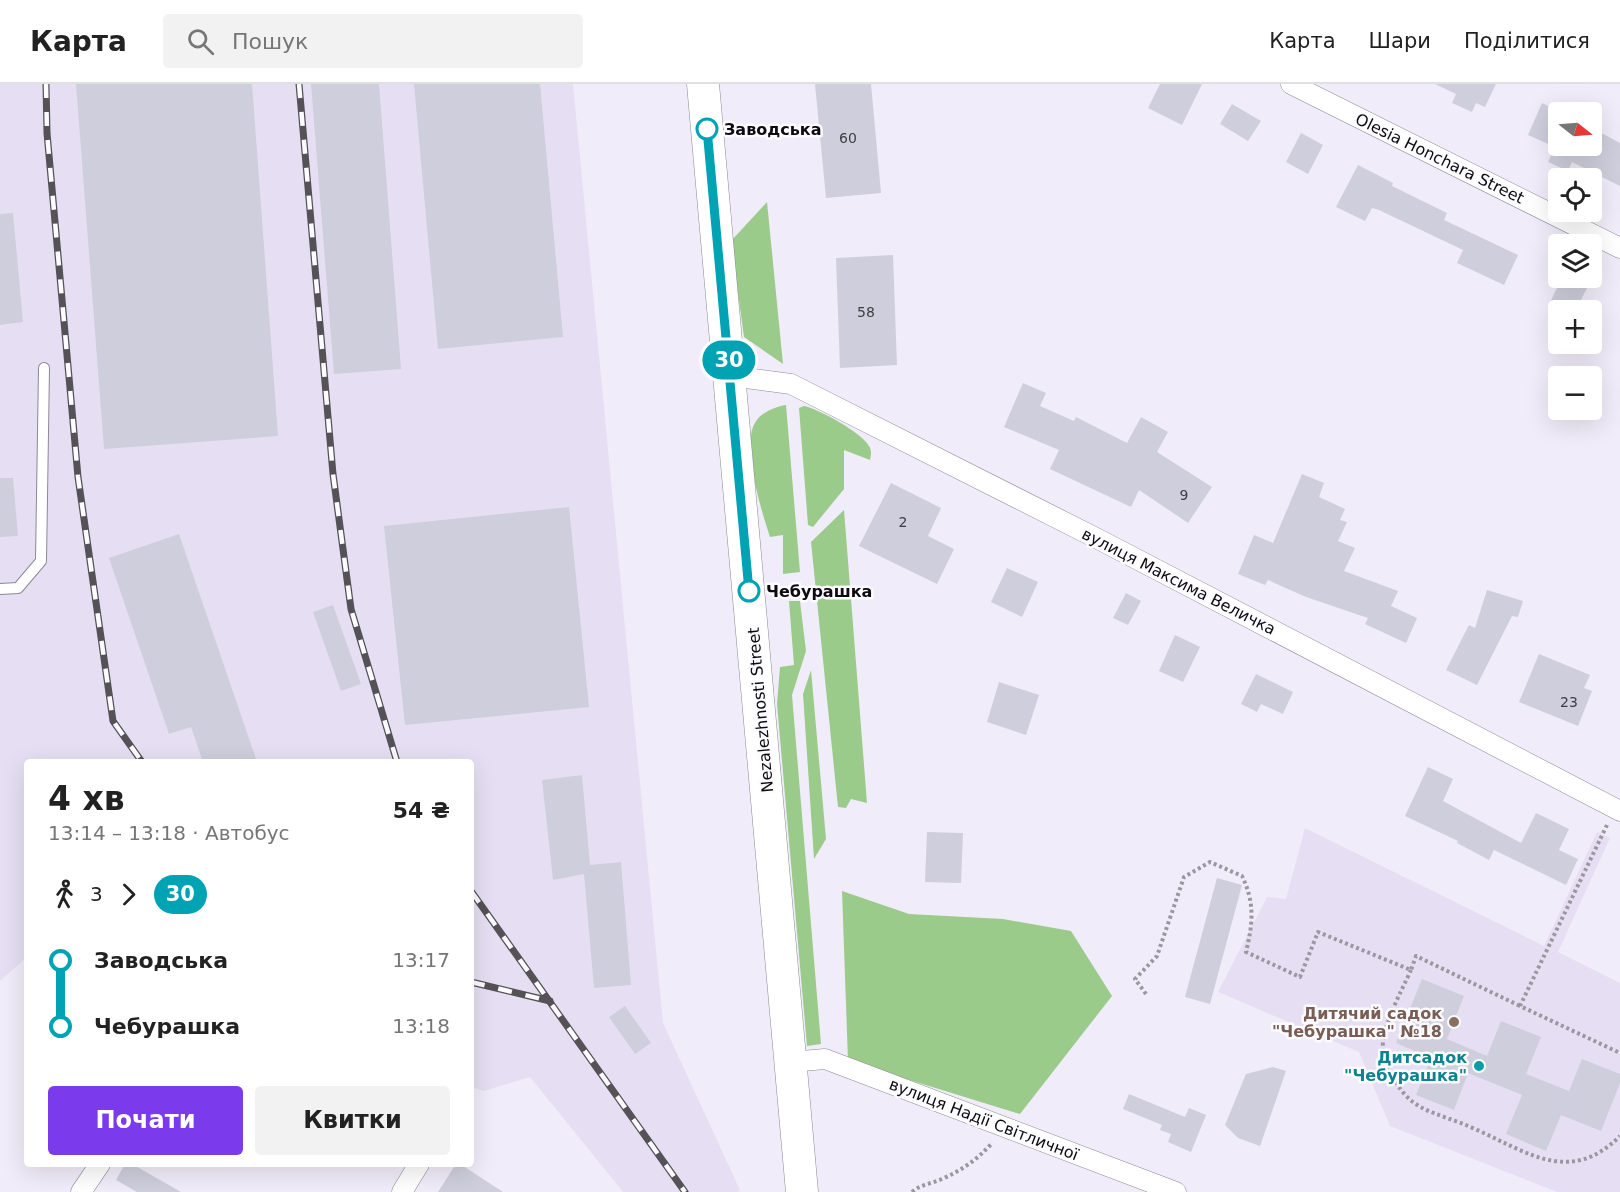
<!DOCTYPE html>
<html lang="uk">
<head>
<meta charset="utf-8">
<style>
  :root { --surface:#fff; --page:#f2f2f2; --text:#222; --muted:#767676; --line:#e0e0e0; --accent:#7c3aed }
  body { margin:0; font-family:"DejaVu Sans",sans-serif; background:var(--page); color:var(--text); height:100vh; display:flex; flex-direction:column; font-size:22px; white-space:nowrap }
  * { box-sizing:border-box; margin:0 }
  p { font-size:20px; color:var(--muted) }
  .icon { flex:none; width:33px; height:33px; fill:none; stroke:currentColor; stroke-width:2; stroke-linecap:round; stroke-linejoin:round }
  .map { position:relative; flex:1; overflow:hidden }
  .panel { position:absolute; left:24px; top:675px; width:450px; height:408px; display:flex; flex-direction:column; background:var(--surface); border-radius:6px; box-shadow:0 6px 24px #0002 }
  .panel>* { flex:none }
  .badge { padding:0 12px; border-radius:20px; font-size:21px; line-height:39px }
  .needle { width:39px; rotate:107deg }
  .tools { position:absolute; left:1548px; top:18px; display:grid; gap:12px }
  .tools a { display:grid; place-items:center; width:54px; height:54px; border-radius:6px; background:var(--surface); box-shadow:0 6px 24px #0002; font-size:30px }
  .map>.badge { position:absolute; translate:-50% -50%; box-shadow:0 0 0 3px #fff }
  .legs { display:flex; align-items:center; gap:9px; height:66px; padding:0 24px; font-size:20px }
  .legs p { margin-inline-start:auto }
  .headline { display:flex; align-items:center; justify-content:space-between; height:102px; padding:0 24px }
  h1 { font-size:33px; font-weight:600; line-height:45px }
  .button { display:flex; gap:12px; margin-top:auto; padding:12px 24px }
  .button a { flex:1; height:69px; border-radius:6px; background:var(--accent); color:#fff; font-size:24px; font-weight:600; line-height:69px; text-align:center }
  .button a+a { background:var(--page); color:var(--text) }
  ul { padding:0 24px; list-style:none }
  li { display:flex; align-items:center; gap:21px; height:66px; font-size:22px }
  li i { display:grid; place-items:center; width:9px; height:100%; margin:0 8px; background:currentColor }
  li i::after { content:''; width:15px; height:15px; margin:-8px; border:4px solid; border-radius:50%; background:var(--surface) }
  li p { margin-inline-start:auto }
  li:first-child i { background:linear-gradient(#0000 50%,currentColor 0) }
  li:last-child i { background:linear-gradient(currentColor 50%,#0000 0) }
  header { display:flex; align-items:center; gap:36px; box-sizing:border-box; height:84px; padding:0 30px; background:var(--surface); border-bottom:2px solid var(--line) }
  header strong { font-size:28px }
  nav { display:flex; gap:33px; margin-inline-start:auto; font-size:21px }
  .search { width:420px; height:54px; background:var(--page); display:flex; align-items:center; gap:15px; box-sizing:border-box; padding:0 21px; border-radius:6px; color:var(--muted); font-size:22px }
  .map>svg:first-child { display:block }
  .built { fill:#e6dff3 }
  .green { fill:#9bcb8a }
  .building { fill:#cfcedc }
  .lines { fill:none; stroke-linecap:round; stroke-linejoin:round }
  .service-casing { stroke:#8c8894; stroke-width:12 }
  .minor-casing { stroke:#8c8894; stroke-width:21 }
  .primary-casing { stroke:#8c8894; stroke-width:33 }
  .path { stroke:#9b97a1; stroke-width:4; stroke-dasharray:3 3; stroke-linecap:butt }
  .service { stroke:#fff; stroke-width:10 }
  .minor { stroke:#fff; stroke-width:20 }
  .primary { stroke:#fff; stroke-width:32 }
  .rail-casing { stroke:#545157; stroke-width:7 }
  .rail { stroke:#fcfbfe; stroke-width:4.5; stroke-dasharray:14; stroke-linecap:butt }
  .line-1-casing { stroke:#fff; stroke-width:14 }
  .line-1 { stroke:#00a3b4; stroke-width:9 }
  .stop-1-dot { fill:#fff; stroke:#00a3b4; stroke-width:3 }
  .education-dot { fill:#8d6e63; stroke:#fcfbfe; stroke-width:2 }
  .culture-dot { fill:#0f9aa8; stroke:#fcfbfe; stroke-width:2 }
  .labels { text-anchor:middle; stroke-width:5; stroke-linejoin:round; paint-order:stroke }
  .number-label { font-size:14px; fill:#3e3c42 }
  .stop-label { font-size:16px; font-weight:bold; fill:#0d0b0f; stroke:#fcfbfe; text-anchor:start }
  .street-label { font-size:16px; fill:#0d0b0f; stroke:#fcfbfe }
  .education-label { font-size:16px; font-weight:bold; fill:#785e54; stroke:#fcfbfe; text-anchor:end }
  .culture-label { font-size:16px; font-weight:bold; fill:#0d838f; stroke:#fcfbfe; text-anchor:end }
</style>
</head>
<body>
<header>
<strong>Карта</strong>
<div class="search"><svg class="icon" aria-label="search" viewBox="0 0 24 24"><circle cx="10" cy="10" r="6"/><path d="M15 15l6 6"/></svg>Пошук</div>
<nav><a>Карта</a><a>Шари</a><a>Поділитися</a></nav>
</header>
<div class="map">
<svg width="1620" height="1108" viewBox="0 0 1620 1108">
  <rect width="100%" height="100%" fill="#f1ecf9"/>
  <g class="built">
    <path d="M0 0H573L663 939 740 1106 738 1108H623L530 993 484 1007 471 1003V678H27V873L0 897Z"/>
    <path d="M1305 744 1544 862 1597 748 1610 754 1558 868 1620 899V1108H1557L1390 1042 1359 968 1218 908 1267 813 1286 815Z"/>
  </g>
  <g class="green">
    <path d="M767 118 783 280 744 253 731 157Z"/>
    <path d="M786 321 800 488 783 490V451L770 453C762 429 741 361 755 339 761 328 775 323 786 321Z"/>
    <path d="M804 322C819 325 862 349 869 362 872 367 871 371 870 376L844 366V405L813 443 808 441 799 324Z"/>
    <path d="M844 426 867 719 851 715 846 724 838 723 811 458Z"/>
    <path d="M789 517H800L806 567 792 611 821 960 807 962 777 620 780 583 794 581Z"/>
    <path d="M811 586 826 755 814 775 803 610Z"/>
    <path d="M842 807 909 830 1003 835 1071 847 1112 912 1020 1030 848 977Z"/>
  </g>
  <g class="building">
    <path d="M76 0H252L278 352 104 365Z"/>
    <path d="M311 0H379L401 285 334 290Z"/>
    <path d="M414 0H540L563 253 438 265Z"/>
    <path d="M815 0H871L881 109 826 114Z"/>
    <path d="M1160 0H1202L1182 41 1148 24Z"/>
    <path d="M1435 0H1496L1485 23 1476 19 1472 28 1452 19 1456 10Z"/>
    <path d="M1542 19 1561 28H1558V62H1592V44L1620 59V102L1572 78 1568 87 1548 78 1555 63 1528 51Z"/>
    <path d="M1232 20 1261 37 1248 57 1220 40Z"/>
    <path d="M1301 49 1323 61 1308 90 1286 78Z"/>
    <path d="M1358 81 1393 99 1392 102 1447 129 1444 136 1518 171 1504 201 1457 179 1463 166 1379 126 1372 124 1365 137 1336 123Z"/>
    <path d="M13 129 23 238 0 241V130Z"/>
    <path d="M893 171 897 281 840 284 836 174Z"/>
    <path d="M1562 194H1572L1588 202 1576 226 1551 216Z"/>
    <path d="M1023 299 1046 309 1040 322 1074 337 1076 333 1127 359 1141 333 1168 348 1157 368 1212 403 1188 439 1139 406 1131 423 1050 385 1059 366 1004 343Z"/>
    <path d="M1302 390 1324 399 1319 413 1345 425 1340 436 1347 438 1338 457 1355 464 1344 487 1398 507 1391 522 1417 534 1406 559 1365 540 1368 534 1306 513 1268 496 1265 501 1238 490 1254 451 1273 459Z"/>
    <path d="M0 394H13L18 452 0 453Z"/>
    <path d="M891 399 941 424 928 452 954 465 937 500 859 462Z"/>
    <path d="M569 423 589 623 405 641 384 442Z"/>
    <path d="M179 450 257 678H203L191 643 169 650 109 474Z"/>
    <path d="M1007 484 1038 498 1022 533 991 518Z"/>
    <path d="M1487 506 1523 517 1518 533 1512 532 1477 601 1446 586 1469 541 1475 544Z"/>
    <path d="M1126 509 1141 517 1128 541 1113 534Z"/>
    <path d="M333 521 361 600 341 607 313 528Z"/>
    <path d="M1175 551 1200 563 1183 598 1159 587Z"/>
    <path d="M1539 570 1590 591 1584 604 1592 607 1578 642 1519 618Z"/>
    <path d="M1256 590 1293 608 1283 630 1261 620 1257 628 1241 620Z"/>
    <path d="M999 598 1039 611 1026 651 987 638Z"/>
    <path d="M1428 683 1453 695 1443 717 1521 759 1536 729 1569 745 1559 766 1578 775 1566 801 1494 766 1489 776 1457 759 1458 757 1405 732Z"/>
    <path d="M582 691 590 781 621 778 631 901 594 904 584 790 553 796 542 696Z"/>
    <path d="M927 748 963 749 961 799 925 798Z"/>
    <path d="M1217 794 1242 801 1210 920 1185 913Z"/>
    <path d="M1422 895 1464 912 1447 955 1487 972 1501 937 1541 953 1526 990 1569 1007 1582 975 1620 990V999L1601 1047 1561 1031 1546 1067 1506 1050 1522 1011 1468 989 1454 1026 1416 1011 1431 974 1396 959Z"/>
    <path d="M625 922 651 959 635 970 609 933Z"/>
    <path d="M1273 983 1286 987 1260 1062 1238 1054 1225 1041 1246 990Z"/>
    <path d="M1129 1010 1185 1033 1189 1024 1206 1031 1191 1068 1168 1058 1171 1050 1160 1046 1162 1041 1123 1025Z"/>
    <path d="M125 1080H132L181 1108H137L116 1096Z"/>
    <path d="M456 1080H460L503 1108H438Z"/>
  </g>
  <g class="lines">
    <g class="service-casing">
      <path id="service" d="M0 505 18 504 41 477 44 284"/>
    </g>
    <g class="minor-casing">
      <g id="minor">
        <path d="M1291 0 1620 164"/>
        <path d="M730 292 791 300 1100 456 1620 727"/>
        <path d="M790 978 825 975 1176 1108"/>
        <path d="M81 1108 100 1080"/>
        <path d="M402 1108 419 1080"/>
      </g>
    </g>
    <g class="primary-casing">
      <path id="primary" d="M703 0 802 1108"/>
    </g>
    <g class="path">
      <path d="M1607 741 1520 922 1620 969"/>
      <path d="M1411 886C1402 906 1380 946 1383 967 1384 973 1388 979 1390 985 1407 1030 1437 1027 1475 1045 1527 1068 1570 1102 1620 1052"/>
      <path d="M1146 910 1135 895 1157 872 1184 793 1210 778 1242 792C1255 819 1253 839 1246 868L1300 893 1318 848 1411 886 1416 872 1520 922"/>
      <path d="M912 1108C921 1100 931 1100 942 1095 962 1086 977 1076 992 1059"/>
    </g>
    <use href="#service" class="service"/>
    <use href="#minor" class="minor"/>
    <use href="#primary" class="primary"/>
    <g class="rail-casing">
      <g id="rail">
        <path d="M46 0 47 49 78 393 113 637 142 678"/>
        <path d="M299 0 333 390 351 525 397 678"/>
        <path d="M471 807 685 1108"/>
        <path d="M471 898 550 917"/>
      </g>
    </g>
    <use href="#rail" class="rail"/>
  </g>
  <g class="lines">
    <g class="line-1-casing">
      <path id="line-1" d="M707 45 749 507"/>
    </g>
    <use href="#line-1" class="line-1"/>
  </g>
  <g class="stop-1-dot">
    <circle cx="707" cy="45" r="10"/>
    <circle cx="749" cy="507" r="10"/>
  </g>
  <circle class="education-dot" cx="1454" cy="938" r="6"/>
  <circle class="culture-dot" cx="1479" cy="982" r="6"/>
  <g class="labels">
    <g class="number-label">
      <text x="848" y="59">60</text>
      <text x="866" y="233">58</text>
      <text x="1184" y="416">9</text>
      <text x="903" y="443">2</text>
      <text x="1569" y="623">23</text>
    </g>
    <g class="stop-label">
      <text x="724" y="51">Заводська</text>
      <text x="766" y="513">Чебурашка</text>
    </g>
    <g class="street-label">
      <text transform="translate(1440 74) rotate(26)" y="6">Olesia Honchara Street</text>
      <text transform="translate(1179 497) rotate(27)" y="6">вулиця Максима Величка</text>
      <text transform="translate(760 626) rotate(-95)" y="6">Nezalezhnosti Street</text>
      <text transform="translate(984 1035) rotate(21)" y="6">вулиця Надії Світличної</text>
    </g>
    <g class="education-label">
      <text x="1442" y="935">Дитячий садок<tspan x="1442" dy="18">"Чебурашка" №18</tspan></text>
    </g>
    <g class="culture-label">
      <text x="1467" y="979">Дитсадок<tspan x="1467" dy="18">"Чебурашка"</tspan></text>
    </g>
  </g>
</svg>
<div class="tools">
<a><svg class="needle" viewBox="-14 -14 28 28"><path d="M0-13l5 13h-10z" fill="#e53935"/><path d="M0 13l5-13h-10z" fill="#767676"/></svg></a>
<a><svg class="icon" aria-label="locate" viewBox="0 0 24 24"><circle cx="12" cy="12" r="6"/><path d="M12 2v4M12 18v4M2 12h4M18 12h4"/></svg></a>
<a><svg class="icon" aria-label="layers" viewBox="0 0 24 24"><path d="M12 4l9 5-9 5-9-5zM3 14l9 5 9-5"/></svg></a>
<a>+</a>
<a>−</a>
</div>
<b class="badge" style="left:729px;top:276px;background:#00a3b4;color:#fff">30</b>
<section class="panel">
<div class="headline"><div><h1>4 хв</h1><p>13:14 – 13:18 · Автобус</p></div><b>54 ₴</b></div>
<div class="legs"><svg class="icon" aria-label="walk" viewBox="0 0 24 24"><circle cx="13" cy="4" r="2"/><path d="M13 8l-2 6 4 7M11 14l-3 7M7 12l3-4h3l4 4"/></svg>3<svg class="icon" aria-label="forward" viewBox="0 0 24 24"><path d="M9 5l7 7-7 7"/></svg><b class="badge" style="background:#00a3b4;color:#fff">30</b></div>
<ul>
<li><i style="color:#00a3b4"></i><b>Заводська</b><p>13:17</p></li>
<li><i style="color:#00a3b4"></i><b>Чебурашка</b><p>13:18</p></li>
</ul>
<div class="button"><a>Почати</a><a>Квитки</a></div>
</section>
</div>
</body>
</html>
